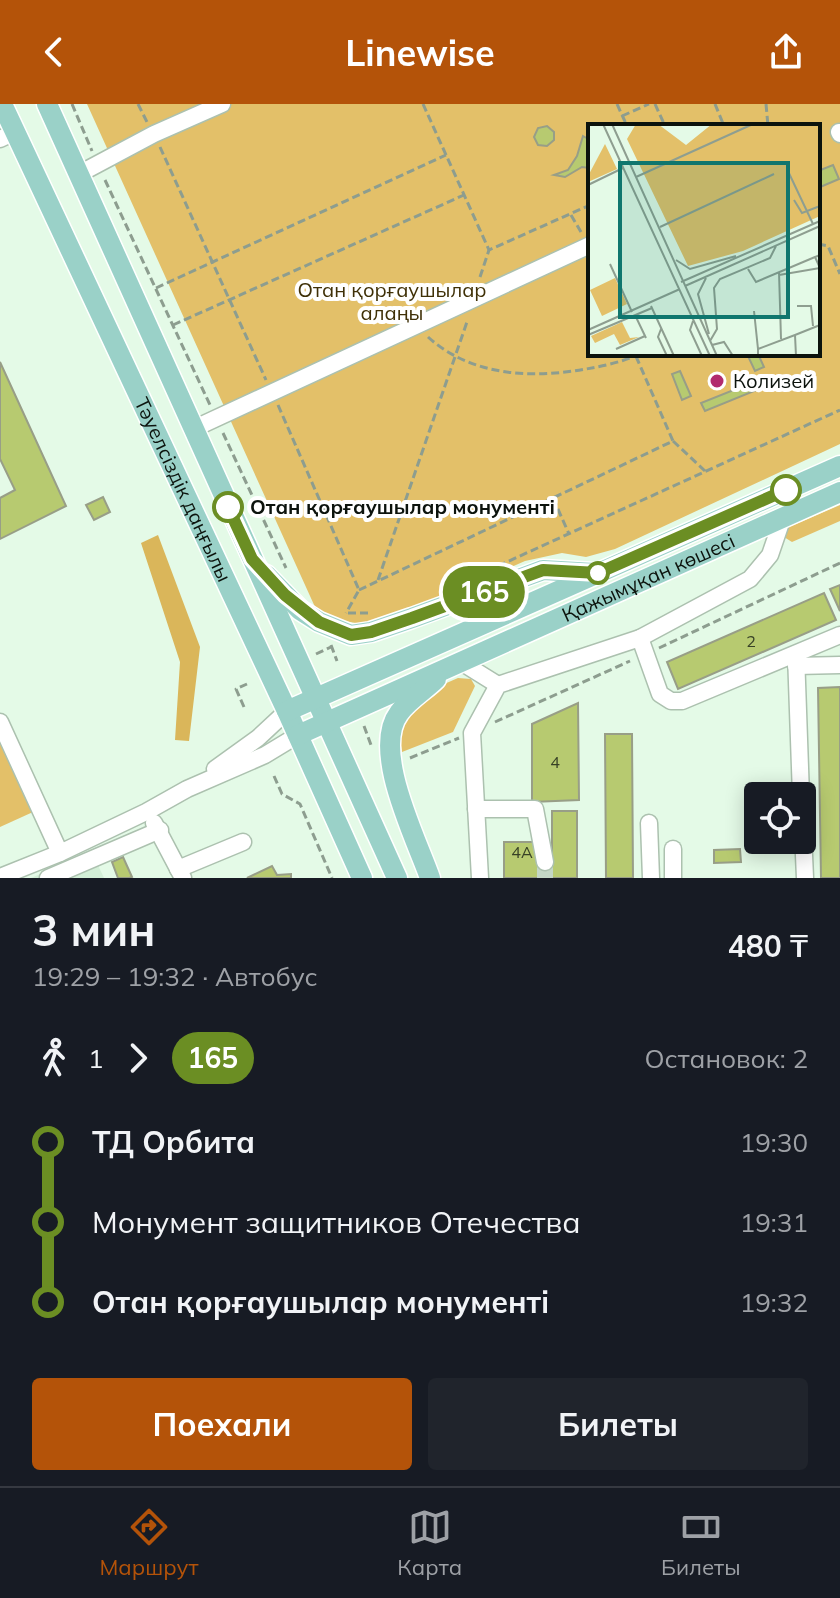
<!DOCTYPE html>
<html lang="ru">
<head>
<meta charset="utf-8">
<style>
  :root { --surface:#171b24; --page:#20242c; --text:#f1f3f6; --muted:#9ea1a6; --line:#363941; --accent:#b45309 }
  body { margin:0; font-family:Mulish,sans-serif; background:var(--page); color:var(--text); height:100vh; display:flex; flex-direction:column; font-size:30px; white-space:nowrap }
  * { box-sizing:border-box; margin:0 }
  p { font-size:26px; color:var(--muted) }
  .icon { flex:none; width:44px; height:44px; fill:none; stroke:currentColor; stroke-width:2; stroke-linecap:round; stroke-linejoin:round }
  .map { position:relative; height:774px; overflow:hidden }
  .side { display:flex; flex-direction:column; background:var(--surface); flex:1 }
  .side>* { flex:none }
  .badge { padding:0 16px; border-radius:26px; font-size:28px; line-height:52px }
  .tools { position:absolute; left:744px; top:678px; display:grid; gap:16px }
  .tools a { display:grid; place-items:center; width:72px; height:72px; border-radius:8px; background:var(--surface); box-shadow:0 4px 20px #0003; font-size:40px }
  .map>.badge { position:absolute; translate:-50% -50%; box-shadow:0 0 0 4px #fff }
  .legs { display:flex; align-items:center; gap:12px; height:88px; padding:0 32px; font-size:26px }
  .legs p { margin-inline-start:auto }
  .headline { display:flex; align-items:center; justify-content:space-between; height:136px; padding:0 32px }
  h1 { font-size:44px; font-weight:700; line-height:60px }
  .button { display:flex; gap:16px; margin-top:auto; padding:16px 32px }
  .button a { flex:1; height:92px; border-radius:8px; background:var(--accent); color:#fff; font-size:32px; font-weight:700; line-height:92px; text-align:center }
  .button a+a { background:var(--page); color:var(--text) }
  ul { padding:0 32px; list-style:none }
  li { display:flex; align-items:center; gap:28px; height:80px; font-size:30px }
  li i { display:grid; place-items:center; width:12px; height:100%; margin:0 10px; background:currentColor }
  li i::after { content:''; width:20px; height:20px; margin:-10px; border:6px solid; border-radius:50%; background:var(--surface) }
  li p { margin-inline-start:auto }
  li:first-child i { background:linear-gradient(#0000 50%,currentColor 0) }
  li:last-child i { background:linear-gradient(currentColor 50%,#0000 0) }
  header { display:flex; justify-content:space-between; align-items:center; height:104px; padding:0 32px; background:var(--accent); color:#fff; font-size:36px; font-weight:700 }
  .menu { display:flex; justify-content:space-around; align-items:center; height:112px; border-top:2px solid var(--line); background:var(--surface); font-size:22px; color:var(--muted) }
  .menu a { display:grid; justify-items:center; gap:4px }
  .menu .selected { color:var(--accent) }
  .map>svg:first-child { display:block }
  .built { fill:#d3efd7 }
  .green { fill:#e3c069; fill-rule:evenodd }
  .forest { fill:#dab65a }
  .building { fill:#b7ca70; stroke:#989e87; stroke-width:2 }
  .lines { fill:none; stroke-linecap:round; stroke-linejoin:round }
  .minor-tunnel { stroke:#c4d7c6; stroke-width:16; stroke-dasharray:16 8; stroke-linecap:butt }
  .minor-casing { stroke:#acc1af; stroke-width:19 }
  .major-casing { stroke:#fff; stroke-width:23 }
  .path { stroke:#8d9d8f; stroke-width:3; stroke-dasharray:8 4; stroke-linecap:butt }
  .minor { stroke:#fff; stroke-width:16 }
  .major { stroke:#9ad1c8; stroke-width:20 }
  .line-1-casing { stroke:#fff; stroke-width:18 }
  .line-1 { stroke:#6b8e23; stroke-width:12 }
  .poi-dot { fill:#b22b6e; stroke:#fff; stroke-width:3 }
  .stop-1-dot { fill:#fff; stroke:#6b8e23; stroke-width:4 }
  .labels { text-anchor:middle; stroke-width:8; stroke-linejoin:round; paint-order:stroke }
  .number-label { font-size:16px; fill:#374126 }
  .park-label { font-size:20px; fill:#3f3007; stroke:#fff }
  .poi-label { font-size:20px; fill:#0c130d; stroke:#fff; text-anchor:start }
  .street-label { font-size:20px; fill:#0c130d; stroke:#fff }
  .stop-label { font-size:20px; font-weight:bold; fill:#0c130d; stroke:#fff; text-anchor:start }
  .inset-road { fill:none; stroke:#8e9e90; stroke-width:2 }
  .view { fill:#0f766e; fill-opacity:0.15; stroke:#0f766e; stroke-width:4 }
  .inset-edge { fill:none; stroke:#0c130d; stroke-width:4 }
</style>
</head>
<body>
<header><svg class="icon" aria-label="back" viewBox="0 0 24 24"><path d="M15 5l-7 7 7 7"/></svg>Linewise<svg class="icon" aria-label="share" viewBox="0 0 24 24"><path d="M12 15V3M7 8l5-5 5 5M5 13v7h14v-7"/></svg></header>
<div class="map">
<svg width="840" height="774" viewBox="0 0 840 774">
  <rect width="100%" height="100%" fill="#e4fae7"/>
  <path class="built" d="M88 750 97 759 104 774H31Z"/>
  <g class="green">
    <path d="M87 0H840V340L615 445 586 453 562 449 525 457 397 513 369 521 337 516 315 503ZM590 22H818V250H590Z"/>
    <path d="M840 401V417L792 438 784 433 782 426Z"/>
    <path d="M458 574 471 575 475 582 453 628 402 648 399 630 416 600 435 584Z"/>
    <path d="M0 639 33 708 0 723Z"/>
  </g>
  <path class="forest" d="M158 431 200 543 189 637 175 636 180 558 141 439Z"/>
  <g class="building">
    <path d="M547 22 554 28V36L547 42 538 41 534 33 538 24Z"/>
    <path d="M583 32 590 36V64L582 63 565 73 554 71 568 66 577 52Z"/>
    <path d="M833 61 839 75 818 84V67Z"/>
    <path d="M747 250H758L764 263 755 267Z"/>
    <path d="M0 258 66 402 0 435V394L15 386 0 355Z"/>
    <path d="M680 267 691 292 682 296 672 270Z"/>
    <path d="M756 277 759 285 705 307 701 299Z"/>
    <path d="M103 393 110 408 94 416 86 401Z"/>
    <path d="M840 481V507L830 485Z"/>
    <path d="M824 489 836 516 678 585 667 558Z"/>
    <path d="M840 583V774H821L818 584Z"/>
    <path d="M578 599 579 696 532 698V620Z"/>
    <path d="M605 630H632L633 774H606Z"/>
    <path d="M552 707H577V774H504V738H539L552 758Z"/>
    <path d="M740 745 741 758 714 759V746Z"/>
    <path d="M123 753 132 773 129 774H118L112 758Z"/>
    <path d="M272 762 277 771 291 770V774H247Z"/>
  </g>
  <g class="lines">
    <path class="minor-tunnel" d="M545 758V774"/>
    <g class="minor-casing">
      <g id="minor">
        <path d="M839 28 840 30"/>
        <path d="M0 35 15 28"/>
        <path d="M79 70 154 30 222 0"/>
        <path d="M193 325 590 141"/>
        <path d="M640 534 660 590 671 597H682L840 531"/>
        <path d="M796 550 801 692"/>
        <path d="M461 558 498 581"/>
        <path d="M796 562 840 561"/>
        <path d="M0 618 60 749"/>
        <path d="M215 665 258 634 287 607"/>
        <path d="M476 705H535L545 758"/>
        <path d="M802 705 805 774"/>
        <path d="M154 719 183 774"/>
        <path d="M649 719 651 774"/>
        <path d="M673 745V774"/>
        <path d="M178 765 243 738"/>
        <path d="M0 773 60 749 146 708 187 685 265 651 298 631"/>
        <path d="M48 774 160 726"/>
        <path d="M480 774 472 629 498 581 640 534 750 475 770 451 783 413"/>
      </g>
    </g>
    <g class="major-casing">
      <g id="major">
        <path id="s1" d="M2 0 287 607 362 774"/>
        <path d="M47 0 397 774"/>
        <path d="M266 471 300 506 319 518 351 531 371 528 412 514 543 466 594 469"/>
        <path d="M287 607 840 362"/>
        <path id="s2" d="M298 631 840 388"/>
        <path d="M430 774C416 734 371 646 399 609 408 596 425 586 436 575"/>
      </g>
    </g>
    <g class="path">
      <path d="M72 0 92 47"/>
      <path d="M138 0 147 18"/>
      <path d="M423 0 489 146 590 101"/>
      <path d="M617 0 627 22"/>
      <path d="M655 0 665 22"/>
      <path d="M715 0 724 22"/>
      <path d="M766 0 768 22"/>
      <path d="M622 12 649 0"/>
      <path d="M160 43 266 276"/>
      <path d="M105 76 210 301"/>
      <path d="M571 111 581 128"/>
      <path d="M818 140 828 142 840 170"/>
      <path d="M480 173 489 146"/>
      <path d="M156 184 446 51"/>
      <path d="M173 221 464 91"/>
      <path d="M428 233C471 272 531 275 586 265 603 262 623 258 639 250"/>
      <path d="M278 301 359 486 346 509"/>
      <path d="M223 329 286 464"/>
      <path d="M673 337 705 367"/>
      <path d="M553 394 569 430"/>
      <path d="M498 462 840 306"/>
      <path d="M378 476 468 215"/>
      <path d="M359 486 673 337 635 250"/>
      <path d="M348 509H368"/>
      <path d="M331 541 337 557"/>
      <path d="M659 544 840 459"/>
      <path d="M316 550 331 543"/>
      <path d="M244 603 236 585 247 580"/>
      <path d="M495 618 630 557"/>
      <path d="M364 622 371 641"/>
      <path d="M410 654 459 634"/>
      <path d="M274 672 282 690 300 700 332 774"/>
    </g>
    <use href="#minor" class="minor"/>
    <use href="#major" class="major"/>
  </g>
  <g class="lines">
    <g class="line-1-casing">
      <path id="line-1" d="M228 403 252 455 285 491 319 518 351 531 371 528 412 514 543 466 598 469 786 386"/>
    </g>
    <use href="#line-1" class="line-1"/>
  </g>
  <circle class="poi-dot" cx="717" cy="277" r="8"/>
  <g class="stop-1-dot">
    <circle cx="786" cy="386" r="14"/>
    <circle cx="228" cy="403" r="14"/>
    <circle cx="598" cy="469" r="10"/>
  </g>
  <g class="labels">
    <g class="number-label">
      <text x="751" y="543">2</text>
      <text x="555" y="664">4</text>
      <text x="522" y="754">4А</text>
    </g>
    <g class="park-label">
      <text x="392" y="193">Отан қорғаушылар<tspan x="392" dy="23">алаңы</tspan></text>
    </g>
    <g class="poi-label">
      <text x="733" y="284">Колизей</text>
    </g>
    <g class="street-label">
      <text dy="7" stroke="none"><textPath href="#s1" startOffset="426">Тәуелсіздік даңғылы</textPath></text>
      <text dy="7" stroke="none"><textPath href="#s2" startOffset="384">Қажымұқан көшесі</textPath></text>
    </g>
    <g class="stop-label">
      <text x="250" y="410">Отан қорғаушылар монументі</text>
    </g>
  </g>
  <g transform="translate(588 20)">
    <rect width="232" height="232" fill="#e4fae7"/>
    <path d="M48 0H70L98 21 124 0H232V92L155 127 100 142 39 15ZM17 20 29 45 0 58V52ZM27 154 39 180 14 192 2 166ZM34 198 42 214 51 213 32 221 26 210 7 219 3 212Z" fill="#e3c069"/>
    <path class="inset-road" d="M15 0 122 232M24 0 129 232M199 45 225 100M48 53 165 0M0 61 35 44M206 76 214 89 232 82M72 103 186 50M88 136 102 145 148 132M22 140 44 188M160 145 168 158 227 133M191 148 193 215M191 151 232 144 227 133 232 131M118 154 110 170 121 210M93 158 232 97M97 162 232 102M63 182 86 232M209 182H223L225 202M166 187 170 225M47 191 58 214M105 197 102 206 114 232M73 205 70 213 79 232M0 206 92 165M0 211 64 184M207 211 232 201M122 217 129 205 126 164 132 155 182 134 188 122M124 221 136 218 145 232M28 225 57 212M170 232V225L207 211 208 232"/>
    <path class="view" d="M32 39H200V193H32Z"/>
    <rect width="232" height="232" class="inset-edge"/>
  </g>
</svg>
<div class="tools">
<a><svg class="icon" aria-label="locate" viewBox="0 0 24 24"><circle cx="12" cy="12" r="6"/><path d="M12 2v4M12 18v4M2 12h4M18 12h4"/></svg></a>
</div>
<b class="badge" style="left:484px;top:488px;background:#6b8e23;color:#fff">165</b>
</div>
<section class="side">
<div class="headline"><div><h1>3 мин</h1><p>19:29 – 19:32 · Автобус</p></div><b>480 ₸</b></div>
<div class="legs"><svg class="icon" aria-label="walk" viewBox="0 0 24 24"><circle cx="13" cy="4" r="2"/><path d="M13 8l-2 6 4 7M11 14l-3 7M7 12l3-4h3l4 4"/></svg>1<svg class="icon" aria-label="forward" viewBox="0 0 24 24"><path d="M9 5l7 7-7 7"/></svg><b class="badge" style="background:#6b8e23;color:#fff">165</b><p>Остановок: 2</p></div>
<ul>
<li><i style="color:#6b8e23"></i><b>ТД Орбита</b><p>19:30</p></li>
<li><i style="color:#6b8e23"></i><span>Монумент защитников Отечества</span><p>19:31</p></li>
<li><i style="color:#6b8e23"></i><b>Отан қорғаушылар монументі</b><p>19:32</p></li>
</ul>
<div class="button"><a>Поехали</a><a>Билеты</a></div>
</section>
<nav class="menu">
<a class="selected"><svg class="icon" aria-label="directions" viewBox="0 0 24 24"><path d="M12 3l9 9-9 9-9-9zM9 14v-3h6M13 9l2 2-2 2"/></svg>Маршрут</a>
<a><svg class="icon" aria-label="map" viewBox="0 0 24 24"><path d="M3 6l6-2 6 2 6-2v14l-6 2-6-2-6 2zM9 4v14M15 6v14"/></svg>Карта</a>
<a><svg class="icon" aria-label="tickets" viewBox="0 0 24 24"><path d="M3 7h18v10H3zM15 7v10"/></svg>Билеты</a>
</nav>
</body>
</html>
